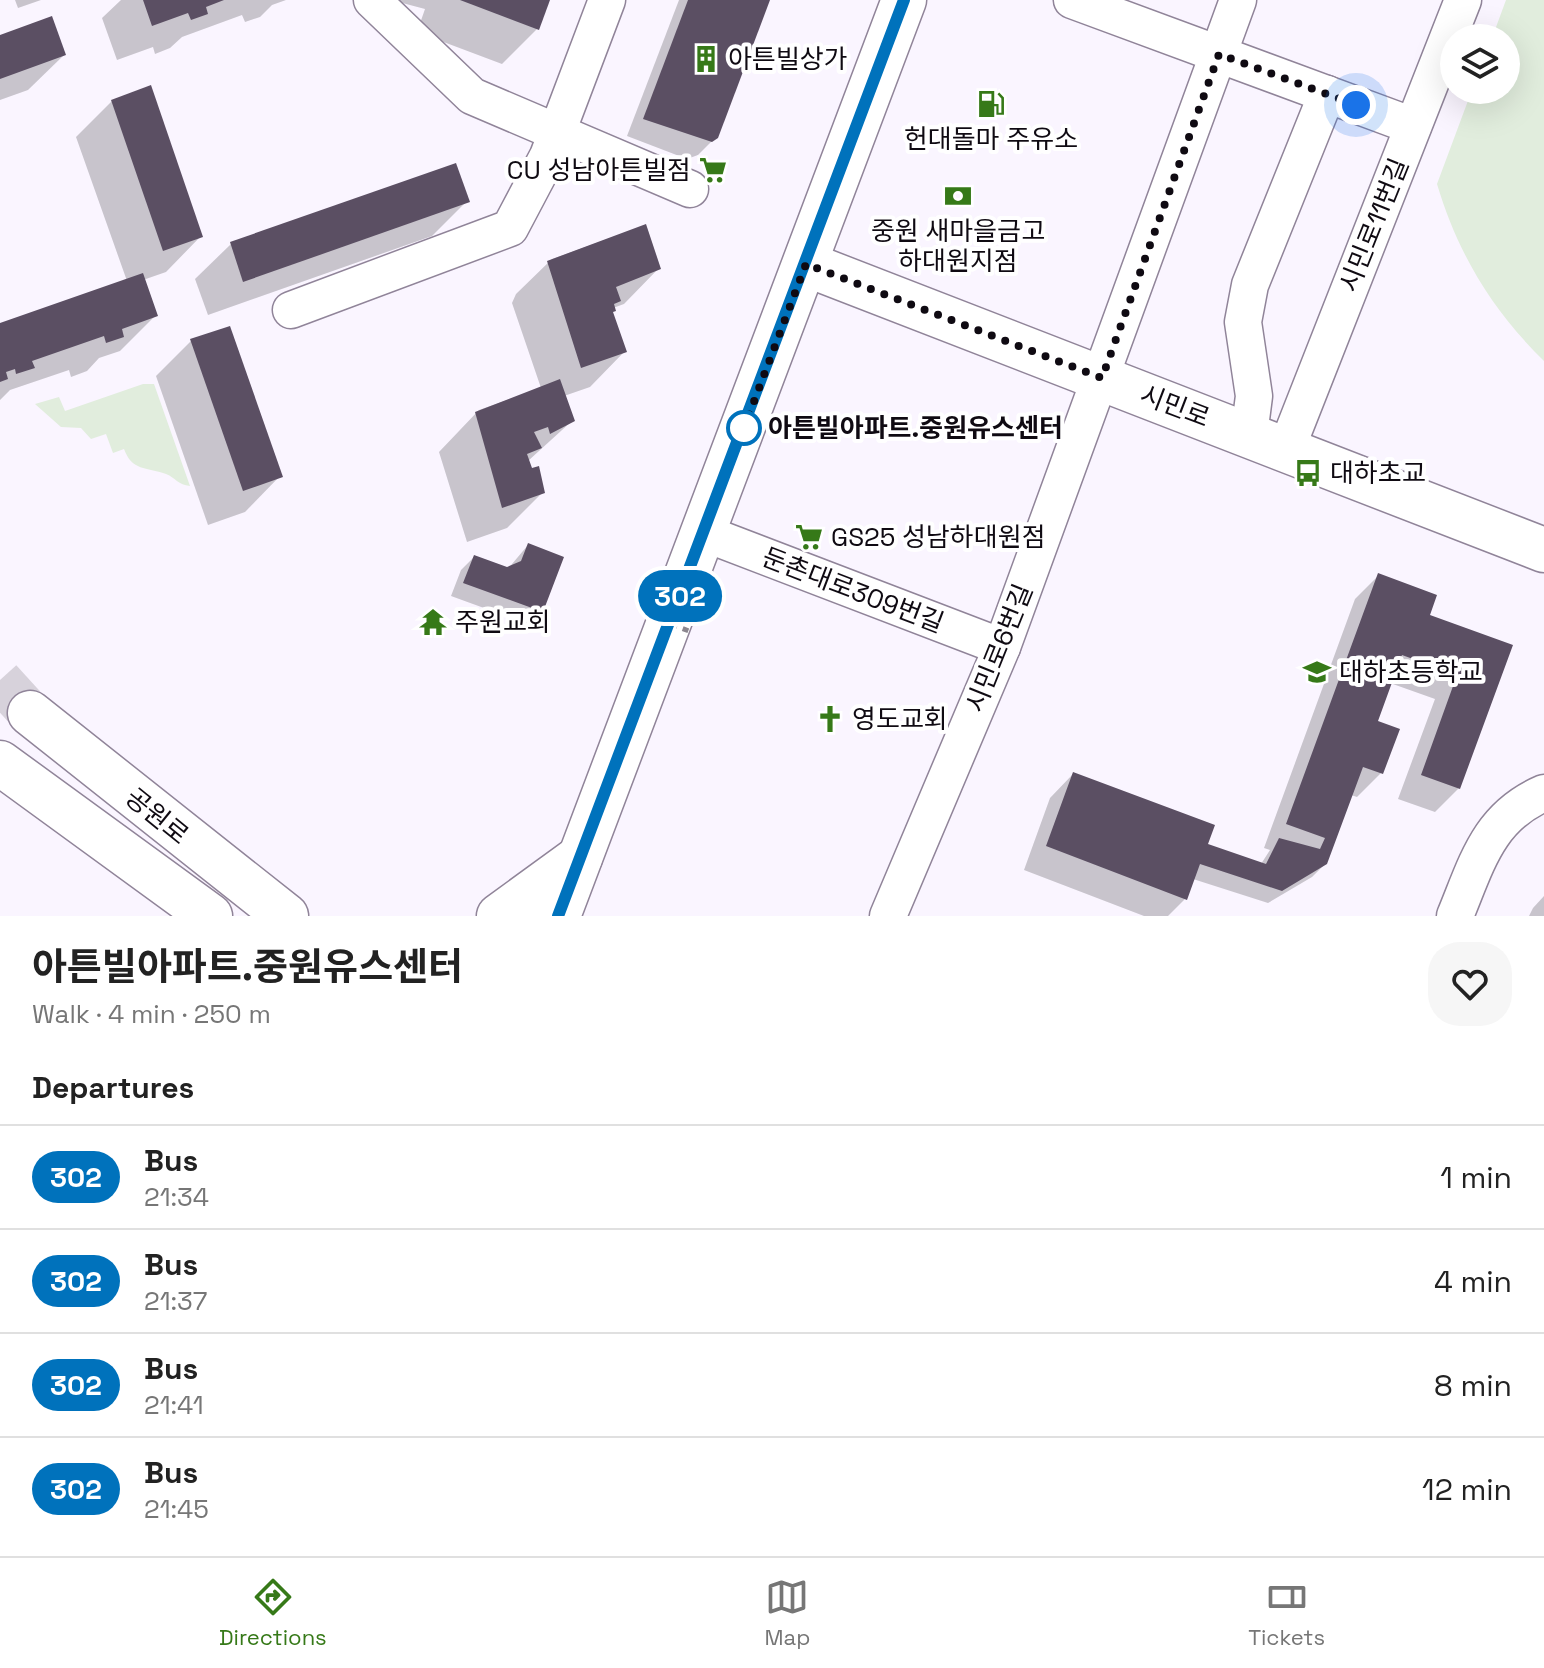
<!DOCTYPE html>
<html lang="en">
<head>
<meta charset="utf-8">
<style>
  :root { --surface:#fff; --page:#f6f6f6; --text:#222; --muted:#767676; --line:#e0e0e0; --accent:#367918 }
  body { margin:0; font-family:"Space Grotesk","Noto Sans KR",sans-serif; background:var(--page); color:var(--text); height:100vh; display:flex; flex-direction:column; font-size:30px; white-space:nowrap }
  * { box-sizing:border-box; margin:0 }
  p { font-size:26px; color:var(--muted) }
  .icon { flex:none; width:44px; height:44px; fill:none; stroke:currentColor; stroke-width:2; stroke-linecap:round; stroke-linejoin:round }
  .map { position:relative; height:916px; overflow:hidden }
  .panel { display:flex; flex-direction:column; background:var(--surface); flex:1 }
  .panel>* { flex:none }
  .badge { padding:0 16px; border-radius:26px; font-size:28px; line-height:52px }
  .tools { position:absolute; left:1440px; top:24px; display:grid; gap:16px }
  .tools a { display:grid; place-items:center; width:80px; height:80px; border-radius:50%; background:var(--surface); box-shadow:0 8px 32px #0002; font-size:40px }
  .you { position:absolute; width:40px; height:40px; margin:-20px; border:6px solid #fff; border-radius:50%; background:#1a73e8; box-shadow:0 0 0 12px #1a73e833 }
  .map>.badge { position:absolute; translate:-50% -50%; box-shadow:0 0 0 4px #fff }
  h2 { padding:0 32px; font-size:30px; line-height:72px }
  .round { display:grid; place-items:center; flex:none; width:84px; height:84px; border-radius:32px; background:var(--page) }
  .head { display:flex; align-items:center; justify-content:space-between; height:136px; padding:0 32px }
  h1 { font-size:38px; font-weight:700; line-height:60px }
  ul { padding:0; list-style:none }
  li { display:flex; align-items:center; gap:24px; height:104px; padding:0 32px; border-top:2px solid var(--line) }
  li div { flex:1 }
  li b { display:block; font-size:30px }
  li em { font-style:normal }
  li .badge { min-width:88px; font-weight:700; text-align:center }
  .dock { display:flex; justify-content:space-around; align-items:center; height:112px; border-top:2px solid var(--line); background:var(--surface); font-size:22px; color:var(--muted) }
  .dock a { display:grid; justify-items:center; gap:4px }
  .dock .on { color:var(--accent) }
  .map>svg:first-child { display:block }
  .green { fill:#e1eddd }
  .shadow { fill:#0003 }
  .building { fill:#5b4f63 }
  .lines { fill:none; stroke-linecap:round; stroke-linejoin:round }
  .major-tunnel { stroke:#d7d2db; stroke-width:44; stroke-dasharray:44 22; stroke-linecap:butt }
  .minor-casing { stroke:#908499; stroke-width:39 }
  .major-casing { stroke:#908499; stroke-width:47 }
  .minor { stroke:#fff; stroke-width:36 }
  .major { stroke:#fff; stroke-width:44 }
  .path-bridge { stroke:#8b868f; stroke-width:5; stroke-dasharray:6 6; stroke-linecap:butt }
  .line-casing { stroke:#fff; stroke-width:18 }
  .line { stroke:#0072bc; stroke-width:12 }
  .walk { stroke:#0f0a12; stroke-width:8; stroke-dasharray:0 14.4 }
  .stop-dot { fill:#fff; stroke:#0072bc; stroke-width:4 }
  .labels { text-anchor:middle; stroke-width:8; stroke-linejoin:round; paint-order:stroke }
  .poi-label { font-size:26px; fill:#0f0a12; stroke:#fff; text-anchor:start }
  .street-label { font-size:26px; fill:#0f0a12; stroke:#fff }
  .stop-label { font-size:26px; font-weight:bold; fill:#0f0a12; stroke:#fff; text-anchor:start }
</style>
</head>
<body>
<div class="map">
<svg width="1544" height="916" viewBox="0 0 1544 916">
  <rect width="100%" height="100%" fill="#faf5ff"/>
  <g class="green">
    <path d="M1506 0H1544V361C1492 310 1458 254 1437 184L1472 90H1506V38H1492Z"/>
    <path d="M143 384H154L190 486C178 485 176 478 166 474 146 467 132 471 124 449L113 453 106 434 91 439 81 428 61 427 35 404 59 397 65 411Z"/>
  </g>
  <g class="shadow">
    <path d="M15 0H41L18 8Z"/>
    <path d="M121 0H286L272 5 260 17 245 22 242 15 182 37 170 48 155 54 153 47 117 60 102 18Z"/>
    <path d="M391 0H548L537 29 502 64 417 32 425 9Z"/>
    <path d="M679 0H767L716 137 698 155 687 159 627 136Z"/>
    <path d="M0 37 64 55 28 90 0 100Z"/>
    <path d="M112 101 201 236 166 272 143 280 155 316 120 351 99 358 87 371 71 377 69 370 10 390 0 400V326L127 281 76 137Z"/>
    <path d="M455 165 467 201 432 236 208 315 195 279 231 244Z"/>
    <path d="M644 226 659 268 624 304 613 308 612 313 625 351 590 387 564 396 573 420 528 461 543 492 507 528 467 542 439 452 479 410 541 388 512 303 516 294 552 259Z"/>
    <path d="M191 341 280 476 245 512 208 525 156 376Z"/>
    <path d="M528 545 542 611 528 624 451 596 461 570 474 557 507 570Z"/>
    <path d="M1379 575 1428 616 1510 646 1459 788 1435 812 1398 799 1435 699 1390 683 1375 722 1381 773 1357 797 1351 795 1326 863 1312 877 1268 903 1193 879 1185 899 1168 916H1144L1024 870 1050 798 1073 774 1205 845 1261 864 1270 850 1264 848 1355 599Z"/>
    <path d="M1544 896V916H1529L1533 908Z"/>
  </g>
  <g class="building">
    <path d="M143 0H224L206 7 208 14 191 20 188 13 152 26Z"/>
    <path d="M460 0H550L539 30Z"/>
    <path d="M688 0H770L718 138 712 142 643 119Z"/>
    <path d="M52 16 66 55 0 79V35Z"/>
    <path d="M151 85 203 237 163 251 111 100Z"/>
    <path d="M456 163 470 202 243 282 230 242Z"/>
    <path d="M646 224 661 269 616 287 621 301 614 304 616 311 613 312 627 352 581 368 547 261Z"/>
    <path d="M143 273 158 316 122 329 124 337 106 343 104 336 32 361 35 368 16 374 15 369 6 372 8 379 0 382V323Z"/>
    <path d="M230 326 283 477 243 491 190 339Z"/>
    <path d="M560 379 575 421 550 434 548 427 534 432 542 448 527 454 532 468 539 466 545 493 502 508 475 412Z"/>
    <path d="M528 543 564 557 543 612 463 583 474 555 507 567 521 561Z"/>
    <path d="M1378 573 1437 595 1430 615 1513 645 1460 789 1421 775 1457 675 1402 655 1378 721 1400 729 1383 774 1363 767 1327 864 1282 891 1200 864 1187 900 1046 846 1073 772 1215 825 1208 844 1266 864 1279 838 1320 849 1325 838 1286 824Z"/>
  </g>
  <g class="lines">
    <path class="major-tunnel" d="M0 680 30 713"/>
    <g class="minor-casing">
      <g id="minor">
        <path d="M372 0 472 96 690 189"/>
        <path d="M1072 0 1413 126"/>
        <path d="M291 310 510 228 548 156 607 0"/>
        <path d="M1249 435 1254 396 1243 322 1250 285 1327 94"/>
        <path d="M1286 450 1463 0"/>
        <path d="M704 533 1002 647"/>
        <path d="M888 916 1002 647 1238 0"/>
        <path d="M1455 916C1477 863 1488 817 1544 793"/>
      </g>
    </g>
    <g class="major-casing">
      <g id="major">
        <path d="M806 264 1544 550"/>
        <path d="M30 713 286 916"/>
        <path d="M0 763 210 916"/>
        <path d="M499 916 580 857"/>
        <path d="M558 916 904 0"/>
      </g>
    </g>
    <use href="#minor" class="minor"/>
    <use href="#major" class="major"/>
    <path class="path-bridge" d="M649 616 689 631"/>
  </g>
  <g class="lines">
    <g class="line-casing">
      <path id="line" d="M558 916 904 0"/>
    </g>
    <use href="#line" class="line"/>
    <path class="walk" d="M744 428 806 264 1102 378 1219 54 1356 105"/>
  </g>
  <defs>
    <g id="building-bare" transform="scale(2.16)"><path d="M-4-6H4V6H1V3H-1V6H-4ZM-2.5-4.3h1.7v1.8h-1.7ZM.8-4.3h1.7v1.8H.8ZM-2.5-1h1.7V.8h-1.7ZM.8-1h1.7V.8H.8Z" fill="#367918" stroke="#fff" stroke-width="2.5" paint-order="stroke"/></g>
    <g id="fuel-bare" transform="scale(2.16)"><path d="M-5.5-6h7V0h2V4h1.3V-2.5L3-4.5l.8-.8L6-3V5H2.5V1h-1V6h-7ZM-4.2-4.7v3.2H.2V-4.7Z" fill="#367918" stroke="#fff" stroke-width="2.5" paint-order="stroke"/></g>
    <g id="supermarket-bare" transform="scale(2.16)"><path d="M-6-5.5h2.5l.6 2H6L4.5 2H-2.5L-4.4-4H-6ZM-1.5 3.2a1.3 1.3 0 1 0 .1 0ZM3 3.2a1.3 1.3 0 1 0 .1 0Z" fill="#367918" stroke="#fff" stroke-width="2.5" paint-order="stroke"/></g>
    <g id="bank-bare" transform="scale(2.16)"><path d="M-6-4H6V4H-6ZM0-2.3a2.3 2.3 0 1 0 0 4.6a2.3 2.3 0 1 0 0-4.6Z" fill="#367918" stroke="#fff" stroke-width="2.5" paint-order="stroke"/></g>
    <g id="bus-bare" transform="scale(2.16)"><path d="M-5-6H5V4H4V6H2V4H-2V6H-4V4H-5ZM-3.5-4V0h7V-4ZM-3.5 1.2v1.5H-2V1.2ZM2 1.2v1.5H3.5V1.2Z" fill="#367918" stroke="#fff" stroke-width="2.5" paint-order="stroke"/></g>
    <g id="temple-bare" transform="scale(2.16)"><path d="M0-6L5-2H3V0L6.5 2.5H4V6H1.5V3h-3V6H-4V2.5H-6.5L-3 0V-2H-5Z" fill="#367918" stroke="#fff" stroke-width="2.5" paint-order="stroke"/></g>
    <g id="school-bare" transform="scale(2.16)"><path d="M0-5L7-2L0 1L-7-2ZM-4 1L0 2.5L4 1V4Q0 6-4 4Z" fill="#367918" stroke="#fff" stroke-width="2.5" paint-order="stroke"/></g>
    <g id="church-bare" transform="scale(2.16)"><path d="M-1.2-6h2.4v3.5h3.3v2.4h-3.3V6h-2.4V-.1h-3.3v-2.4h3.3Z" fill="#367918" stroke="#fff" stroke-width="2.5" paint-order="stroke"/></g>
  </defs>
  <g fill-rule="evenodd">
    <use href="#building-bare" x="706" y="59"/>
    <use href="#fuel-bare" x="991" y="104"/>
    <use href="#supermarket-bare" x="713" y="170"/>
    <use href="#bank-bare" x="958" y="196"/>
    <use href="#bus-bare" x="1308" y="473"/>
    <use href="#supermarket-bare" x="809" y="537"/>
    <use href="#temple-bare" x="433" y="622"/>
    <use href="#school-bare" x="1317" y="672"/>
    <use href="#church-bare" x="830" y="719"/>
  </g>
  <circle class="stop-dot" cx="744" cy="428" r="16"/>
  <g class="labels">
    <g class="poi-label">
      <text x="728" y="68">아튼빌상가</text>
      <text x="991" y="148" text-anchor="middle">헌대돌마 주유소</text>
      <text x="691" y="179" text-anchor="end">CU 성남아튼빌점</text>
      <text x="958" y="240" text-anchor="middle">중원 새마을금고<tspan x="958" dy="30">하대원지점</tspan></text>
      <text x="1330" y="482">대하초교</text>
      <text x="831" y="546">GS25 성남하대원점</text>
      <text x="455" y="631">주원교회</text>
      <text x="1339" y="681">대하초등학교</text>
      <text x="852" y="728">영도교회</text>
    </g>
    <g class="street-label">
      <text transform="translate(1374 225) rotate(-68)" y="9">시민로11번길</text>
      <text transform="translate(1175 406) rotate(21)" y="9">시민로</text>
      <text transform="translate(853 590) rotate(21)" y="9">둔촌대로309번길</text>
      <text transform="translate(999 648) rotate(-68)" y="9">시민로6번길</text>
      <text transform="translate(157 816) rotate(39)" y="9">공원로</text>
    </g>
    <g class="stop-label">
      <text x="768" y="437">아튼빌아파트.중원유스센터</text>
    </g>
  </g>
</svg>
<div class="tools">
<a><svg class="icon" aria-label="layers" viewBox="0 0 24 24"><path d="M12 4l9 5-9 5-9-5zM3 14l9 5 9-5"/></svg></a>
</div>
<div class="you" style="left:1356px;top:105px"></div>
<b class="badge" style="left:680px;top:596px;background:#0072bc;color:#fff">302</b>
</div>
<section class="panel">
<div class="head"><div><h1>아튼빌아파트.중원유스센터</h1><p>Walk · 4 min · 250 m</p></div><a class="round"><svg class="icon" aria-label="heart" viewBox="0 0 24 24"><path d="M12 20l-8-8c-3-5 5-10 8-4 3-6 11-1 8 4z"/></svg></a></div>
<h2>Departures</h2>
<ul>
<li><span class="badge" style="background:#0072bc;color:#fff">302</span><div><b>Bus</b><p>21:34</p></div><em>1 min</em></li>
<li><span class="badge" style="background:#0072bc;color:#fff">302</span><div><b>Bus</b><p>21:37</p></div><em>4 min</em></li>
<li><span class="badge" style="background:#0072bc;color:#fff">302</span><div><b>Bus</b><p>21:41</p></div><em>8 min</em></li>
<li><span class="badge" style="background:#0072bc;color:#fff">302</span><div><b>Bus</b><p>21:45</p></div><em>12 min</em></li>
</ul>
</section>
<nav class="dock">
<a class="on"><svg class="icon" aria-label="directions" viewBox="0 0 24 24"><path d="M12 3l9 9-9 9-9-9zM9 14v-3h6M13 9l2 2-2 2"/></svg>Directions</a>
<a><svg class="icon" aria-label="map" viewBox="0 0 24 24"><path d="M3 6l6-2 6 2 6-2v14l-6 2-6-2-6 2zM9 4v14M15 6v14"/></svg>Map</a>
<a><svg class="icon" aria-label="tickets" viewBox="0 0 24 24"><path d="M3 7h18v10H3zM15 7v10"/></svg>Tickets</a>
</nav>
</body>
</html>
